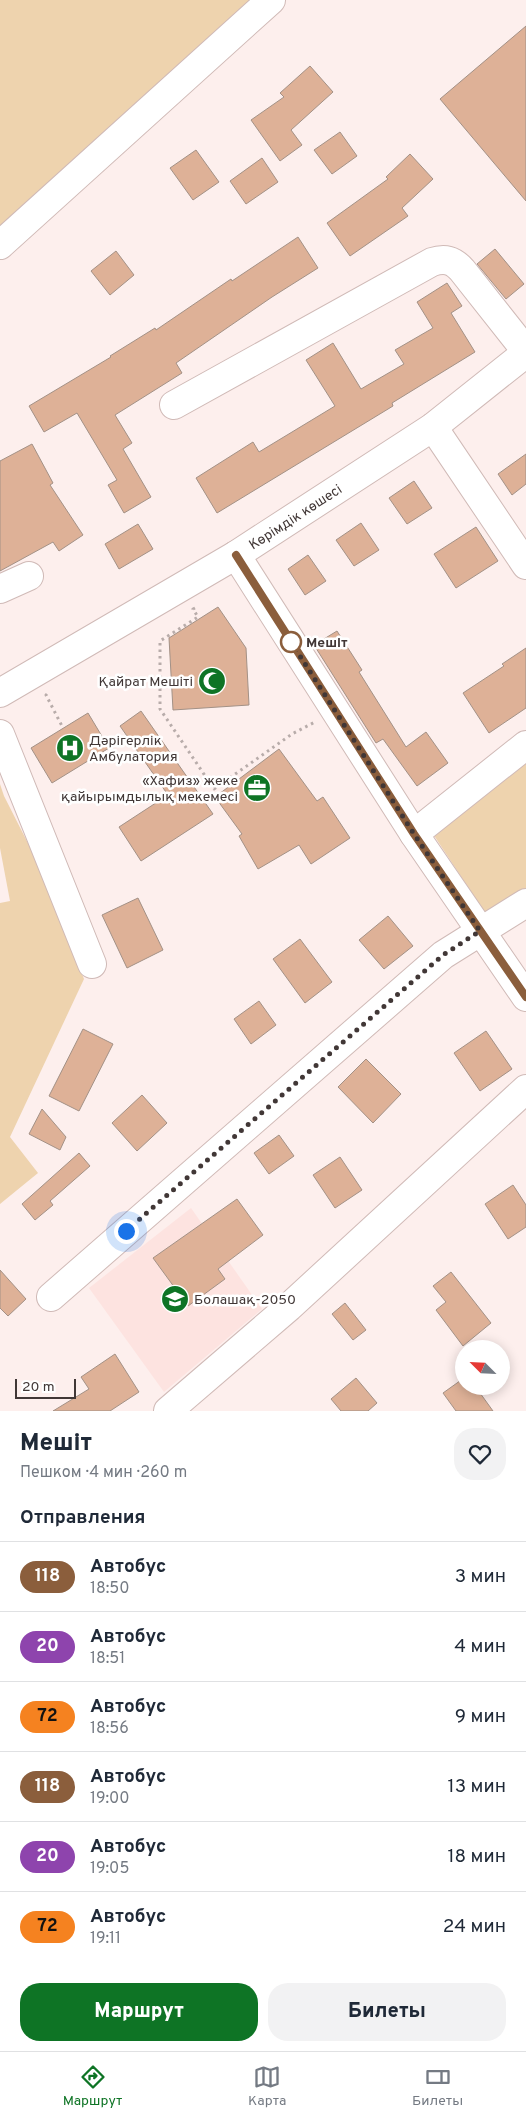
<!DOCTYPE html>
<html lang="ru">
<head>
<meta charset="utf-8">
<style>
  :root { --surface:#fff; --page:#f2f2f3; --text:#1f2937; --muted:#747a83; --line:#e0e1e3; --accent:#0e7425 }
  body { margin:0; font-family:Overpass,sans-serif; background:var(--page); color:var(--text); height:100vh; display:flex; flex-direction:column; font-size:19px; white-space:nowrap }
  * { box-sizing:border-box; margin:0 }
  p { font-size:16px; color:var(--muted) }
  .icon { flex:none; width:28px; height:28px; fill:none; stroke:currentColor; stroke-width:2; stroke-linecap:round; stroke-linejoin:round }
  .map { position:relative; height:1411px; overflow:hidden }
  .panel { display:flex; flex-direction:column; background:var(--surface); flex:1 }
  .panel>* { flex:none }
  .badge { padding:0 10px; border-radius:16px; font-size:18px; line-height:32px }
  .needle { width:32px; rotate:294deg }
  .tools { position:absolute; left:455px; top:1340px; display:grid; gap:10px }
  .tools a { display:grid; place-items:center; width:55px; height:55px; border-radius:50%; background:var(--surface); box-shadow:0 2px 12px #0003; font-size:25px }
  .scale { position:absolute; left:15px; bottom:12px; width:61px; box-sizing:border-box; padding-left:5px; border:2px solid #413736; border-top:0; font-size:14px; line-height:18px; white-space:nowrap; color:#413736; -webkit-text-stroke:4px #fff; paint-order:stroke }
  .you { position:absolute; width:25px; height:25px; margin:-12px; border:4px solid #fff; border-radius:50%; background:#1a73e8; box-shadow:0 0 0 8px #1a73e833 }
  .map>.badge { position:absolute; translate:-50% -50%; box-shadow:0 0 0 2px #fff }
  h2 { padding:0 20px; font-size:19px; line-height:45px }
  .round { display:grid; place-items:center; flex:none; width:52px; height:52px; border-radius:20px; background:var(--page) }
  .head { display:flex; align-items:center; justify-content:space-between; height:85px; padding:0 20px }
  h1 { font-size:24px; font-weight:800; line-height:38px }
  .primary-button { display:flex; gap:10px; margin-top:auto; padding:10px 20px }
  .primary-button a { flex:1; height:58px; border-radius:20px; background:var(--accent); color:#fff; font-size:20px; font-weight:800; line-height:58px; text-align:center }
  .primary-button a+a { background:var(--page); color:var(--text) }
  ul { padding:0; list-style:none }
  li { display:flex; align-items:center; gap:15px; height:70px; padding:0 20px; border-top:1px solid var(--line) }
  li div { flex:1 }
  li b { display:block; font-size:19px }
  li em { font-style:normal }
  li .badge { min-width:55px; font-weight:700; text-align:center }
  .tab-bar { display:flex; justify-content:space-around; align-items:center; height:70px; border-top:1px solid var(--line); background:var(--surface); font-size:14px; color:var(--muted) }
  .tab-bar a { display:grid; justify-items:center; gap:2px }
  .tab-bar .selected { color:var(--accent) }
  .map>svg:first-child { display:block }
  .built { fill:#fde3e0 }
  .green { fill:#eed3ae }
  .building { fill:#deb197; stroke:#a39186 }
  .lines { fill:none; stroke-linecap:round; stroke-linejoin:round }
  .minor-casing { stroke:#d0bab7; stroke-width:30 }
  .path { stroke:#b8acaa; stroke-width:3; stroke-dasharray:2.5 4; stroke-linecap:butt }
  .minor { stroke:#fff; stroke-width:28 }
  .line-casing { stroke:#fff; stroke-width:11 }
  .line { stroke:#8b5e3c; stroke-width:8 }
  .walk { stroke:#413736; stroke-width:5; stroke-dasharray:0 9 }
  .stop-dot { fill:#fff; stroke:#8b5e3c; stroke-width:2.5 }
  .labels { text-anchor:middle; stroke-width:5; stroke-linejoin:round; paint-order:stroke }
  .street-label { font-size:14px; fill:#413736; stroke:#fff }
  .stop-label { font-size:14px; font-weight:bold; fill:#413736; stroke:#fff; text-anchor:start }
  .poi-label { font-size:14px; fill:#413736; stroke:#fff; text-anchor:end }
</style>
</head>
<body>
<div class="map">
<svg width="526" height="1411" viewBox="0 0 526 1411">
  <rect width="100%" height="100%" fill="#fdefed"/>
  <path class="built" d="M191 1208 262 1309 164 1392 89 1288Z"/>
  <g class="green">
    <path d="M0 0H261L0 227Z"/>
    <path d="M526 761V889L485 913 433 834Z"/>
    <path d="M0 784 4 796 37 861 84 979 10 1137 38 1173 0 1204V903L10 901 0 848Z"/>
  </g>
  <g class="building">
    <path d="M526 26V201L440 99Z"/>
    <path d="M310 66 333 92 291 130 302 145 280 161 251 120 284 97 280 93Z"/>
    <path d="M340 132 357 156 332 174 314 150Z"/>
    <path d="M196 150 219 182 193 200 170 168Z"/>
    <path d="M410 154 433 179 402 208 408 216 350 256 327 223 388 179 386 177Z"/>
    <path d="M262 158 278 182 246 204 230 181Z"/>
    <path d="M298 237 318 268 272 297 176 363 182 373 115 415 132 443 123 449 151 497 124 513 108 485 117 480 77 413 44 432 29 406 111 357 110 356 155 328 156 330 231 279 232 281Z"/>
    <path d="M495 249 524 284 506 299 477 264Z"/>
    <path d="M116 251 134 275 110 295 91 271Z"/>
    <path d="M447 283 462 306 451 313 475 352 392 403 393 406 217 513 196 478 253 442 259 452 335 406 306 360 333 343 361 389 404 364 395 350 433 328 417 302Z"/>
    <path d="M32 444 53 483 50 485 83 535 59 551 53 542 0 571V461Z"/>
    <path d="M526 454V484L512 495 498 474Z"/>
    <path d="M414 481 432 508 407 524 389 498Z"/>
    <path d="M361 523 379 550 354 566 336 540Z"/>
    <path d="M138 524 153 549 119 569 105 544Z"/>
    <path d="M476 527 498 561 456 588 434 554Z"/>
    <path d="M308 555 326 581 305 595 288 569Z"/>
    <path d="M218 607 246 648 249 705 173 710 169 638Z"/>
    <path d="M337 631 362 670 359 672 406 747 426 732 448 763 417 786 383 739 376 743 314 645Z"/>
    <path d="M526 648V708L489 733 463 693 504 666 502 664Z"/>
    <path d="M141 711 213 814 141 861 119 827 168 795 120 726Z"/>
    <path d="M88 713 109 748 52 783 31 748Z"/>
    <path d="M279 749 317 801 323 797 350 838 311 864 299 845 258 869 239 836 242 834 215 797Z"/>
    <path d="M138 898 163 950 127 968 102 915Z"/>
    <path d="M388 916 413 946 384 969 359 940Z"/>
    <path d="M300 939 332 982 305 1003 273 959Z"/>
    <path d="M259 1001 276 1025 251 1044 234 1019Z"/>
    <path d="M83 1029 113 1044 79 1111 49 1096Z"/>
    <path d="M486 1031 512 1069 480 1091 454 1053Z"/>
    <path d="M366 1059 401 1094 373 1123 338 1087Z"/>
    <path d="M142 1095 167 1123 137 1151 112 1123Z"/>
    <path d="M42 1109 66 1137 60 1150 29 1134Z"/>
    <path d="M279 1135 294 1156 269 1174 254 1153Z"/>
    <path d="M79 1153 90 1166 50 1201 53 1205 35 1220 22 1204Z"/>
    <path d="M340 1157 362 1190 335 1208 313 1175Z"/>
    <path d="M513 1185 526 1205V1227L508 1239 485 1204Z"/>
    <path d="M237 1199 263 1235 218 1269 225 1279 188 1306 153 1258Z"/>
    <path d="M0 1270 26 1299 8 1316 0 1308Z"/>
    <path d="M451 1272 491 1323 463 1346 436 1310 446 1302 433 1286Z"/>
    <path d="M345 1303 366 1330 353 1340 332 1314Z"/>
    <path d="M115 1354 139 1392 110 1411H53L89 1389 81 1377Z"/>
    <path d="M356 1378 377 1403 368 1411H341L331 1399Z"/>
    <path d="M464 1378V1386H475L493 1411H456L443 1393Z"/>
  </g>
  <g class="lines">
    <g class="minor-casing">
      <g id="minor">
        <path d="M0 245 271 0"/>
        <path d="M174 405 432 262C445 258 453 260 462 270L526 351"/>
        <path d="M433 427 526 565"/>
        <path d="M236 555 414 834 526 997"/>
        <path d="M0 589 29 576"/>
        <path id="s1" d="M0 693 236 555 433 427 526 353"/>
        <path d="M0 734 92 964"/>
        <path d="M414 834 526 745"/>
        <path d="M51 1297 443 955 526 903"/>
        <path d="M168 1411 289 1307 526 1089"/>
      </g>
    </g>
    <g class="path">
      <path d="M195 608 193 609 198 617 160 641V709L214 789 292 734 315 722"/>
      <path d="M47 694 46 695 63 728"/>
    </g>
    <use href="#minor" class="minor"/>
  </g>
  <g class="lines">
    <g class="line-casing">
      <path id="line" d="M236 555 414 834 526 997"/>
    </g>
    <use href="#line" class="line"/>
    <path class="walk" d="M126 1231 443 955 480 931 414 834 291 642"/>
  </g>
  <defs>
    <g id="mosque-disc" transform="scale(1.4375)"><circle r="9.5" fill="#0e7425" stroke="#fff"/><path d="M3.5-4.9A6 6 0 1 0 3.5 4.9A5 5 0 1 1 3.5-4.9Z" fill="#fff"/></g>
    <g id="hospital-disc" transform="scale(1.4375)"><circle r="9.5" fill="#0e7425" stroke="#fff"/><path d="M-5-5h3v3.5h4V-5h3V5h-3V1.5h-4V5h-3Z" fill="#fff"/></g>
    <g id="office-disc" transform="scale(1.4375)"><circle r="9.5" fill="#0e7425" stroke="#fff"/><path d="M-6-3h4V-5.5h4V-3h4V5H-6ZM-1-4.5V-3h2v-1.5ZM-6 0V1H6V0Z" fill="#fff"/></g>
    <g id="school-disc" transform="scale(1.4375)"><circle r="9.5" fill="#0e7425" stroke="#fff"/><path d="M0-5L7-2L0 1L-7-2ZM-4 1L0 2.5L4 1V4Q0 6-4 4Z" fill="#fff"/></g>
  </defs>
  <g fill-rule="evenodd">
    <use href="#mosque-disc" x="212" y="681"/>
    <use href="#hospital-disc" x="70" y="748"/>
    <use href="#office-disc" x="257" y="788"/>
    <use href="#school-disc" x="175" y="1299"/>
  </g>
  <circle class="stop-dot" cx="291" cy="642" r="10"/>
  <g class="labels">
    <g class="street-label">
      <text dy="5" stroke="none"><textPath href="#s1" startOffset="344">Көрімдік көшесі</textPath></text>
    </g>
    <g class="stop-label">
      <text x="306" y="647">Мешіт</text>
    </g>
    <g class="poi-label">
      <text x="193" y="686">Қайрат Мешіті</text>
      <text x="89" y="745" text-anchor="start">Дәрігерлік<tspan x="89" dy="16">Амбулатория</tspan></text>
      <text x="238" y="785">«Хафиз» жеке<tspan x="238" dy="16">қайырымдылық мекемесі</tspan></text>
      <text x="194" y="1304" text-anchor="start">Болашақ-2050</text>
    </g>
  </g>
</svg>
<div class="tools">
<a><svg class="needle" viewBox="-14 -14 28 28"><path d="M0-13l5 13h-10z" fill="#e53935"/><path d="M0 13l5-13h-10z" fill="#747a83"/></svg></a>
</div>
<div class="scale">20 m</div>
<div class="you" style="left:126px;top:1231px"></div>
</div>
<section class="panel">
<div class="head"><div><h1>Мешіт</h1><p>Пешком · 4 мин · 260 m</p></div><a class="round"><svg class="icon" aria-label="heart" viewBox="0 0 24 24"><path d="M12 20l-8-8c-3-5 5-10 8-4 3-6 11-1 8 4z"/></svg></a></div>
<h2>Отправления</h2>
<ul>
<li><span class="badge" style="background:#8b5e3c;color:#fff">118</span><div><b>Автобус</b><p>18:50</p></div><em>3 мин</em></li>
<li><span class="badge" style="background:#8e44ad;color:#fff">20</span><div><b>Автобус</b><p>18:51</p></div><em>4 мин</em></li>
<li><span class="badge" style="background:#f58220;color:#111">72</span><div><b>Автобус</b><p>18:56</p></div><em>9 мин</em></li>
<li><span class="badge" style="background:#8b5e3c;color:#fff">118</span><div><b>Автобус</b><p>19:00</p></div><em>13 мин</em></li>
<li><span class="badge" style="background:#8e44ad;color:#fff">20</span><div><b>Автобус</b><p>19:05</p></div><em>18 мин</em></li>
<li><span class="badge" style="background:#f58220;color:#111">72</span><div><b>Автобус</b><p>19:11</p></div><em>24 мин</em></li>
</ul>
<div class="primary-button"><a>Маршрут</a><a>Билеты</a></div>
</section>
<nav class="tab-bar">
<a class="selected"><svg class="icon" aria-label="directions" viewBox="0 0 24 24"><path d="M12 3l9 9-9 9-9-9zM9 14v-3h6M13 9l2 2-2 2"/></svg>Маршрут</a>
<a><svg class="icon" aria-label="map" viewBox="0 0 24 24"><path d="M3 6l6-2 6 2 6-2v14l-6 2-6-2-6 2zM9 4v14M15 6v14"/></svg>Карта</a>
<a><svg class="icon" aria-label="tickets" viewBox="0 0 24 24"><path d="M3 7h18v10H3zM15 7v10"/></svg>Билеты</a>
</nav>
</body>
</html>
